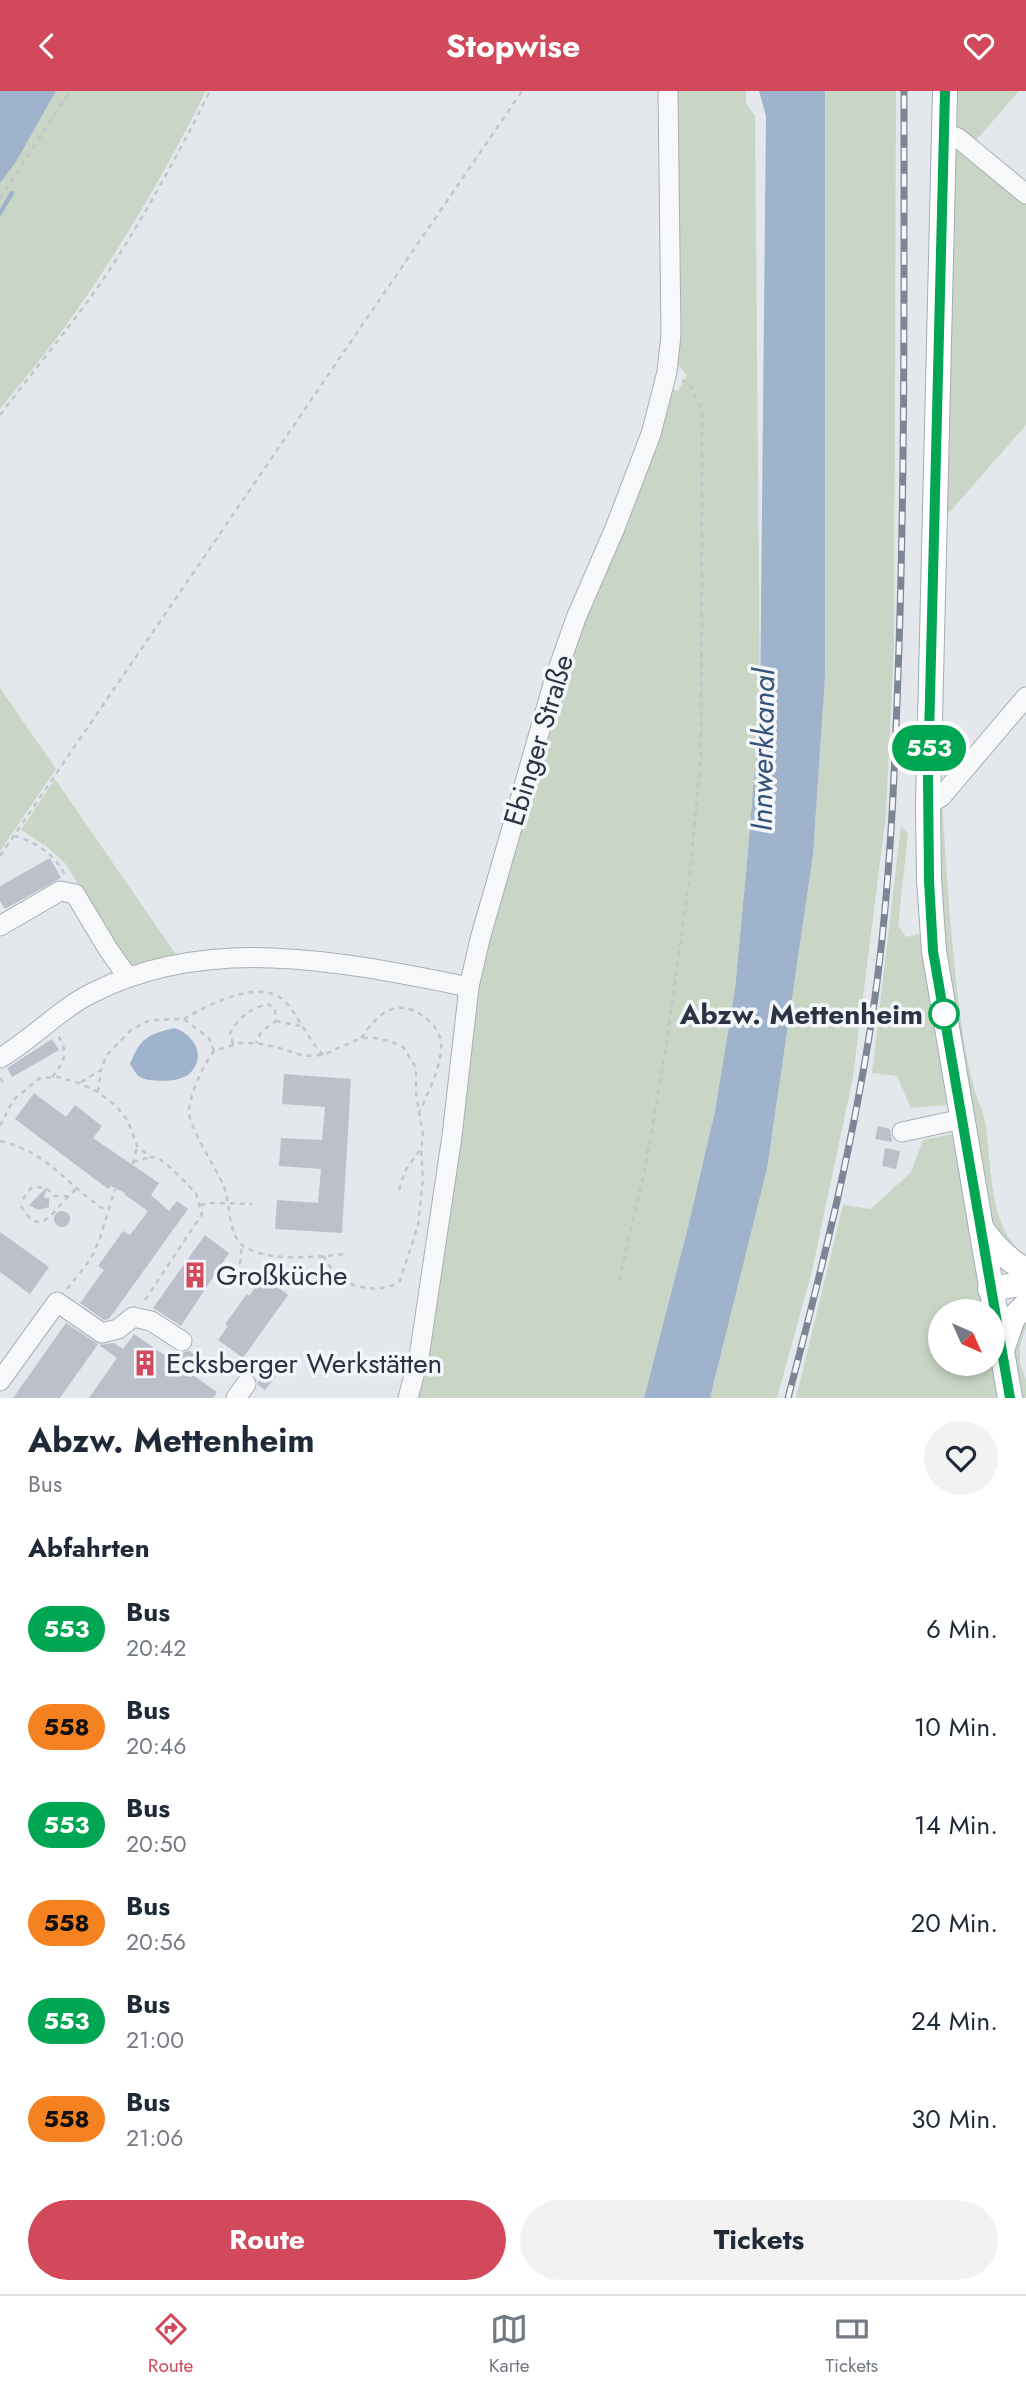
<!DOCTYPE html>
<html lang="de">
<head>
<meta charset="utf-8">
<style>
  :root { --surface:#fff; --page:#f2f2f3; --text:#1f2937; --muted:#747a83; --line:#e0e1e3; --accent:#d1495b }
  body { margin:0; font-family:Jost,sans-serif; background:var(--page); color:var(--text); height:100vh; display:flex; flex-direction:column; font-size:26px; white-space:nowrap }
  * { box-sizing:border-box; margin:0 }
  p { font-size:23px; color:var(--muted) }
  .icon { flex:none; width:38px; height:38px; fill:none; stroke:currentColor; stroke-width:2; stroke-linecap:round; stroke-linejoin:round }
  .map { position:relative; height:1307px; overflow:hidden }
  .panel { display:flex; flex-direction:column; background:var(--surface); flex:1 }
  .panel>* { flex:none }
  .badge { padding:0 14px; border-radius:23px; font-size:24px; line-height:46px }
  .needle { width:46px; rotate:135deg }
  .fabs { position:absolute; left:928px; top:1208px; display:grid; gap:14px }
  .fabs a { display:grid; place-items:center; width:77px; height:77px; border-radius:50%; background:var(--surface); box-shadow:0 4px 10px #0003; font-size:35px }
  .map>.badge { position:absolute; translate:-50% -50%; box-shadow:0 0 0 4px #fff }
  h2 { padding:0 28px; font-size:26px; line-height:63px }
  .round { display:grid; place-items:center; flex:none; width:74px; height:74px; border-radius:37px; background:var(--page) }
  .headline { display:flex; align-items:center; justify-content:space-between; height:119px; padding:0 28px }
  h1 { font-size:33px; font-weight:700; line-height:52px }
  .action { display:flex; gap:14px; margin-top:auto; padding:14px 28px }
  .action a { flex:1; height:80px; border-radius:42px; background:var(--accent); color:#fff; font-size:28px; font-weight:700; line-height:80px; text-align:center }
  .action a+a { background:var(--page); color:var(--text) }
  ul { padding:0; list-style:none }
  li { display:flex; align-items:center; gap:21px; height:98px; padding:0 28px }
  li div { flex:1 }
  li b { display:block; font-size:26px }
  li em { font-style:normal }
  li .badge { min-width:77px; font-weight:700; text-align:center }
  header { display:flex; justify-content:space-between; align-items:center; height:91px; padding:0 28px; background:var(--accent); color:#fff; font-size:32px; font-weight:700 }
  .tab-bar { display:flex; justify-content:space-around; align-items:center; height:98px; border-top:2px solid var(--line); background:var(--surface); font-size:19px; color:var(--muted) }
  .tab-bar a { display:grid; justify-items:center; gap:4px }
  .tab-bar .current { color:var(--accent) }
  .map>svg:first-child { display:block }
  .green { fill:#c9d6c5 }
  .water { fill:#9fb4cc }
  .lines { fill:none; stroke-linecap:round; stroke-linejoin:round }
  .stream { stroke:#9fb4cc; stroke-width:4.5 }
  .building { fill:#bbc0ca }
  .minor-casing { stroke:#a9aeb7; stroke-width:21 }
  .major-casing { stroke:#a3abb8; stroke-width:26 }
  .path { stroke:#c2c5cb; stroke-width:2.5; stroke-dasharray:5 5; stroke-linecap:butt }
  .minor { stroke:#f7f8fa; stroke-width:19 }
  .major { stroke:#fff; stroke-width:24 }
  .rail-casing { stroke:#7d8696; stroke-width:7 }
  .rail { stroke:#f4f6f9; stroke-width:4.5; stroke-dasharray:13; stroke-linecap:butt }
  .line-casing { stroke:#fff; stroke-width:16 }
  .line { stroke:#00a651; stroke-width:10 }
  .stop-dot { fill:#fff; stroke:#00a651; stroke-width:3.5 }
  .labels { text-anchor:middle; stroke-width:7; stroke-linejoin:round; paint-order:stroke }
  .street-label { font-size:28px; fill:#2b3445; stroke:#f4f6f9 }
  .stop-label { font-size:28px; font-weight:bold; fill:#2b3445; stroke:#f4f6f9; text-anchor:end }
  .poi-label { font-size:28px; fill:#2b3445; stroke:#f4f6f9; text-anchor:start }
  .water-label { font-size:30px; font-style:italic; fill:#34527a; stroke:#f4f6f9 }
</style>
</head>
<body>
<header><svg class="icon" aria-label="back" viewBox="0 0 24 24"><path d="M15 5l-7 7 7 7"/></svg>Stopwise<svg class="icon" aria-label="heart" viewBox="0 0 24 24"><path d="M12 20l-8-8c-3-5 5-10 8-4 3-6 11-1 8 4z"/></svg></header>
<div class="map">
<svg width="1026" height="1307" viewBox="0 0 1026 1307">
  <rect width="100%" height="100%" fill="#e4e7ec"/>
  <g class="green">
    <path d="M56 0H206C163 86 114 169 57 247 39 271 19 294 0 318V92L16 71Z"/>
    <path d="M675 0H746V12L755 25 760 615 747 771 735 898 715 1020 688 1136 644 1307H414L472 904 559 593 672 298 678 300 687 284 676 272Z"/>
    <path d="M825 0H896L894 555 886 723 853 986 812 1180 777 1307H710L767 1078 813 764 825 586Z"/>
    <path d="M953 0H1019L970 56 952 30Z"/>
    <path d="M951 50 1026 109V334L940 432Z"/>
    <path d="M0 597 56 678 0 760Z"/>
    <path d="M55 688 179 868 132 880 65 772 46 755 21 739Z"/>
    <path d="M942 711C947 789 952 867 963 944 966 963 970 983 975 1001 978 1010 982 1018 984 1026 993 1068 986 1139 1026 1164V1175L993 1141 942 859 936 722Z"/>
    <path d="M901 735 908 743 898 834 906 846 923 842 927 890 947 1014 911 1017 897 985 872 982Z"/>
    <path d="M952 1043 985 1220H940V1272H992L999 1307H796L843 1114 871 1118 911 1081 923 1049Z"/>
    <path d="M1026 1221V1236L1020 1255V1272L1026 1289V1307H1022C1013 1277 1006 1249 1026 1221Z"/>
  </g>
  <g class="water">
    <path d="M0 0H56L16 71 0 92Z"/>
    <path d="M759 0H825V586L813 764 767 1078 710 1307H644L688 1136 715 1020 735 898 747 771 760 615 766 25Z"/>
    <path d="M174 937C194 943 208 966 189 983 181 991 150 992 140 986 136 984 133 977 130 973 141 947 146 944 174 937Z"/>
  </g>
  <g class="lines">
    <path class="stream" d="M0 122 12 102"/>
  </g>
  <g class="building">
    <path d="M50 767 61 787 5 818 0 810V795Z"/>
    <path d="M52 948 59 959 12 986 7 977Z"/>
    <path d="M284 983 351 988 342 1142 275 1138 277 1109 318 1112 321 1078 279 1075 281 1047 322 1049 325 1016 282 1013Z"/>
    <path d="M34 1002 66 1026 75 1014 102 1035 93 1047 159 1092 151 1104 169 1120 177 1110 188 1118 109 1228 104 1229 80 1212 104 1179 98 1175 123 1140 130 1144 148 1120 125 1104V1102L111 1095 108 1098 15 1028Z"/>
    <path d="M878 1035 890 1038 892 1051 875 1048Z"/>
    <path d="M885 1057 900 1060 896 1078 882 1075Z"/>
    <path d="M47 1096 44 1107H49V1116L38 1119 29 1114Z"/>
    <circle cx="62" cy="1128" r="8"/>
    <path d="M0 1141 49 1176 30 1203 0 1181Z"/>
    <path d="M205 1144 229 1162 181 1235 153 1217Z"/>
    <path d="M263 1185 288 1204 243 1267 218 1249 228 1235 225 1233 247 1203 249 1205Z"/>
    <path d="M66 1232 98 1253 60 1307H13Z"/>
    <path d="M134 1243 170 1268 176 1260 182 1262 189 1260 194 1263 183 1277 217 1301 213 1307H89L117 1267 99 1254 114 1252 123 1258Z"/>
    <path d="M266 1278 276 1285 265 1299 258 1294V1290Z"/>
  </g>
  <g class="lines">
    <g class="minor-casing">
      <g id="minor">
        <path d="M943 41 958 47 1026 103"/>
        <path d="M928 714 941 706 1026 606"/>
        <path d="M0 835 60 800 75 803 108 858 127 885"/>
        <path d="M0 967C33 948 58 919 92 902 211 842 343 871 469 896"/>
        <path d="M902 1041 962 1028"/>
        <path d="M0 1290 57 1211 102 1242 118 1238 133 1226 151 1230 182 1250"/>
        <path d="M236 1307 246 1293"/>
        <path d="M408 1307 419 1266 452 1045 469 896 480 848 554 590 576 527 615 437 651 343 667 281 671 244 668 0"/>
      </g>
    </g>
    <g class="major-casing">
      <g id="major">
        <path d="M945 0 928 714 929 789 934 860 1010 1307"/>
        <path d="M981 1137C993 1154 1007 1169 1026 1179"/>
        <path d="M990 1198 1026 1192"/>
        <path d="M1002 1259 1013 1227 1026 1214"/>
      </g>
    </g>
    <g class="path">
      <path d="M0 108 70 0"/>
      <path d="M0 324C40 271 84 220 119 164 152 111 182 56 210 0"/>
      <path d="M14 745C36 750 55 764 65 784"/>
      <path d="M0 765 522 0"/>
      <path d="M184 928C209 913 266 883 289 915 301 931 309 949 323 964"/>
      <path d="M276 930 300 935"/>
      <path d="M361 947C378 923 395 906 423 925 432 931 440 941 441 952 443 972 428 1002 420 1020"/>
      <path d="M233 953 230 942C240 925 249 918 268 913L275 918 276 930 261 941 256 952"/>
      <path d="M52 986C65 971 69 961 57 943"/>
      <path d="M0 987 2 990 0 992"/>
      <path d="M81 991 101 979 106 965 132 938 150 929 184 928 209 947 214 960"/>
      <path d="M98 1001 101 979"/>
      <path d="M0 1035 13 1009 40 987 58 986 79 992 98 1001 116 1015 128 1030 137 1055 150 1066 158 1067 170 1076 196 1102 202 1123 143 1212"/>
      <path d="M0 1050C51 1062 66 1095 107 1120"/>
      <path d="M133 1071 150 1066"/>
      <path d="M121 1089 133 1072 137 1055"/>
      <path d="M399 1099 405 1080 421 1057"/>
      <path d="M23 1108 31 1097 45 1096 54 1105H69L77 1097"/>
      <path d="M200 1114 212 1112 252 1113"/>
      <path d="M21 1115C40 1149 53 1120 69 1105"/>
      <path d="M323 1165C328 1172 333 1183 341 1188 356 1198 386 1202 400 1190L418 1134 423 1088 421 1057 423 1044 416 1002V977L403 956 390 950 374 947H361L323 964 304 965 276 956 256 952H240L214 960C204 973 190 1002 189 1019 188 1036 217 1078 224 1096 231 1114 227 1145 245 1156 269 1171 318 1166 345 1163"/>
      <path d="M240 1173 242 1154"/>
      <path d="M619 1189 645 1078 666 956 689 790 701 668 702 319 691 296 682 289"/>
      <path d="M67 1198 90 1169 99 1150 115 1098"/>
    </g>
    <use href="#minor" class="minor"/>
    <use href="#major" class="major"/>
    <g class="rail-casing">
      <path id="rail" d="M788 1307C823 1174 856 1042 875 906 891 790 895 673 899 556 905 371 904 186 904 0"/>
    </g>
    <use href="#rail" class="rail"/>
  </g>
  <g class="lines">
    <g class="line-casing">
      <path id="line" d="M945 0 928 687 929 789 933 860 1010 1307"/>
    </g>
    <use href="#line" class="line"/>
  </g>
  <defs>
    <g id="building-bare" transform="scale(2.1)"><path d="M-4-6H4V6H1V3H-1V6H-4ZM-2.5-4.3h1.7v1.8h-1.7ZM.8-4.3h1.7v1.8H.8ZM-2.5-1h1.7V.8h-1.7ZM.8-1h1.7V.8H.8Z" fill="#d1495b" stroke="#f4f6f9" stroke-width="2.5" paint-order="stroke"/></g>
  </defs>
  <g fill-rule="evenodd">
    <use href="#building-bare" x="195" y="1184"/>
    <use href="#building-bare" x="145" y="1272"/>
  </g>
  <circle class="stop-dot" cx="944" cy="923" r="14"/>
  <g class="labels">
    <g class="street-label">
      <text transform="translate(538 649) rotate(-73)" y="10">Ebinger Straße</text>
    </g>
    <g class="stop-label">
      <text x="923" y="933">Abzw. Mettenheim</text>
    </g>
    <g class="poi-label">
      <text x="216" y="1194">Großküche</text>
      <text x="166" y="1282">Ecksberger Werkstätten</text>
    </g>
    <g class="water-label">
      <text transform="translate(763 659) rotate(-89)" y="10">Innwerkkanal</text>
    </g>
  </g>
</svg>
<div class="fabs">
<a><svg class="needle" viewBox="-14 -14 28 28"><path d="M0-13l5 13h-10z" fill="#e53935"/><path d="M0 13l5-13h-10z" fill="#747a83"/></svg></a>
</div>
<b class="badge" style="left:929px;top:657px;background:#00a651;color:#fff">553</b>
</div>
<section class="panel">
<div class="headline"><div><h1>Abzw. Mettenheim</h1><p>Bus</p></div><a class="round"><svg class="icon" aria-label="heart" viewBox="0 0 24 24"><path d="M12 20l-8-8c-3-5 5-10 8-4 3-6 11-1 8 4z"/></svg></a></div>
<h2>Abfahrten</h2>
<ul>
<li><span class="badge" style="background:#00a651;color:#fff">553</span><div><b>Bus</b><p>20:42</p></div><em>6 Min.</em></li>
<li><span class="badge" style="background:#f58220;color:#111">558</span><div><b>Bus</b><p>20:46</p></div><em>10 Min.</em></li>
<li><span class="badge" style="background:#00a651;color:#fff">553</span><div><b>Bus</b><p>20:50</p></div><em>14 Min.</em></li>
<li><span class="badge" style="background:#f58220;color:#111">558</span><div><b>Bus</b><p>20:56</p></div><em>20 Min.</em></li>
<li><span class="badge" style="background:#00a651;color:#fff">553</span><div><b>Bus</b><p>21:00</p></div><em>24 Min.</em></li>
<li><span class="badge" style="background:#f58220;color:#111">558</span><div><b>Bus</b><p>21:06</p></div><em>30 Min.</em></li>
</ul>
<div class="action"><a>Route</a><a>Tickets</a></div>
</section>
<nav class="tab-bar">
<a class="current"><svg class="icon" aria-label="directions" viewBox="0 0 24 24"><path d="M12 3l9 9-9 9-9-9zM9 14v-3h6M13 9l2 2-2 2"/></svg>Route</a>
<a><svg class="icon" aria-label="map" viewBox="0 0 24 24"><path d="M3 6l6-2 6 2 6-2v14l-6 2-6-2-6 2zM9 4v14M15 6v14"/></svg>Karte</a>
<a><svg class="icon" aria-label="tickets" viewBox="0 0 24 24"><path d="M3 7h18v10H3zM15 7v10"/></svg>Tickets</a>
</nav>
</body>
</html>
